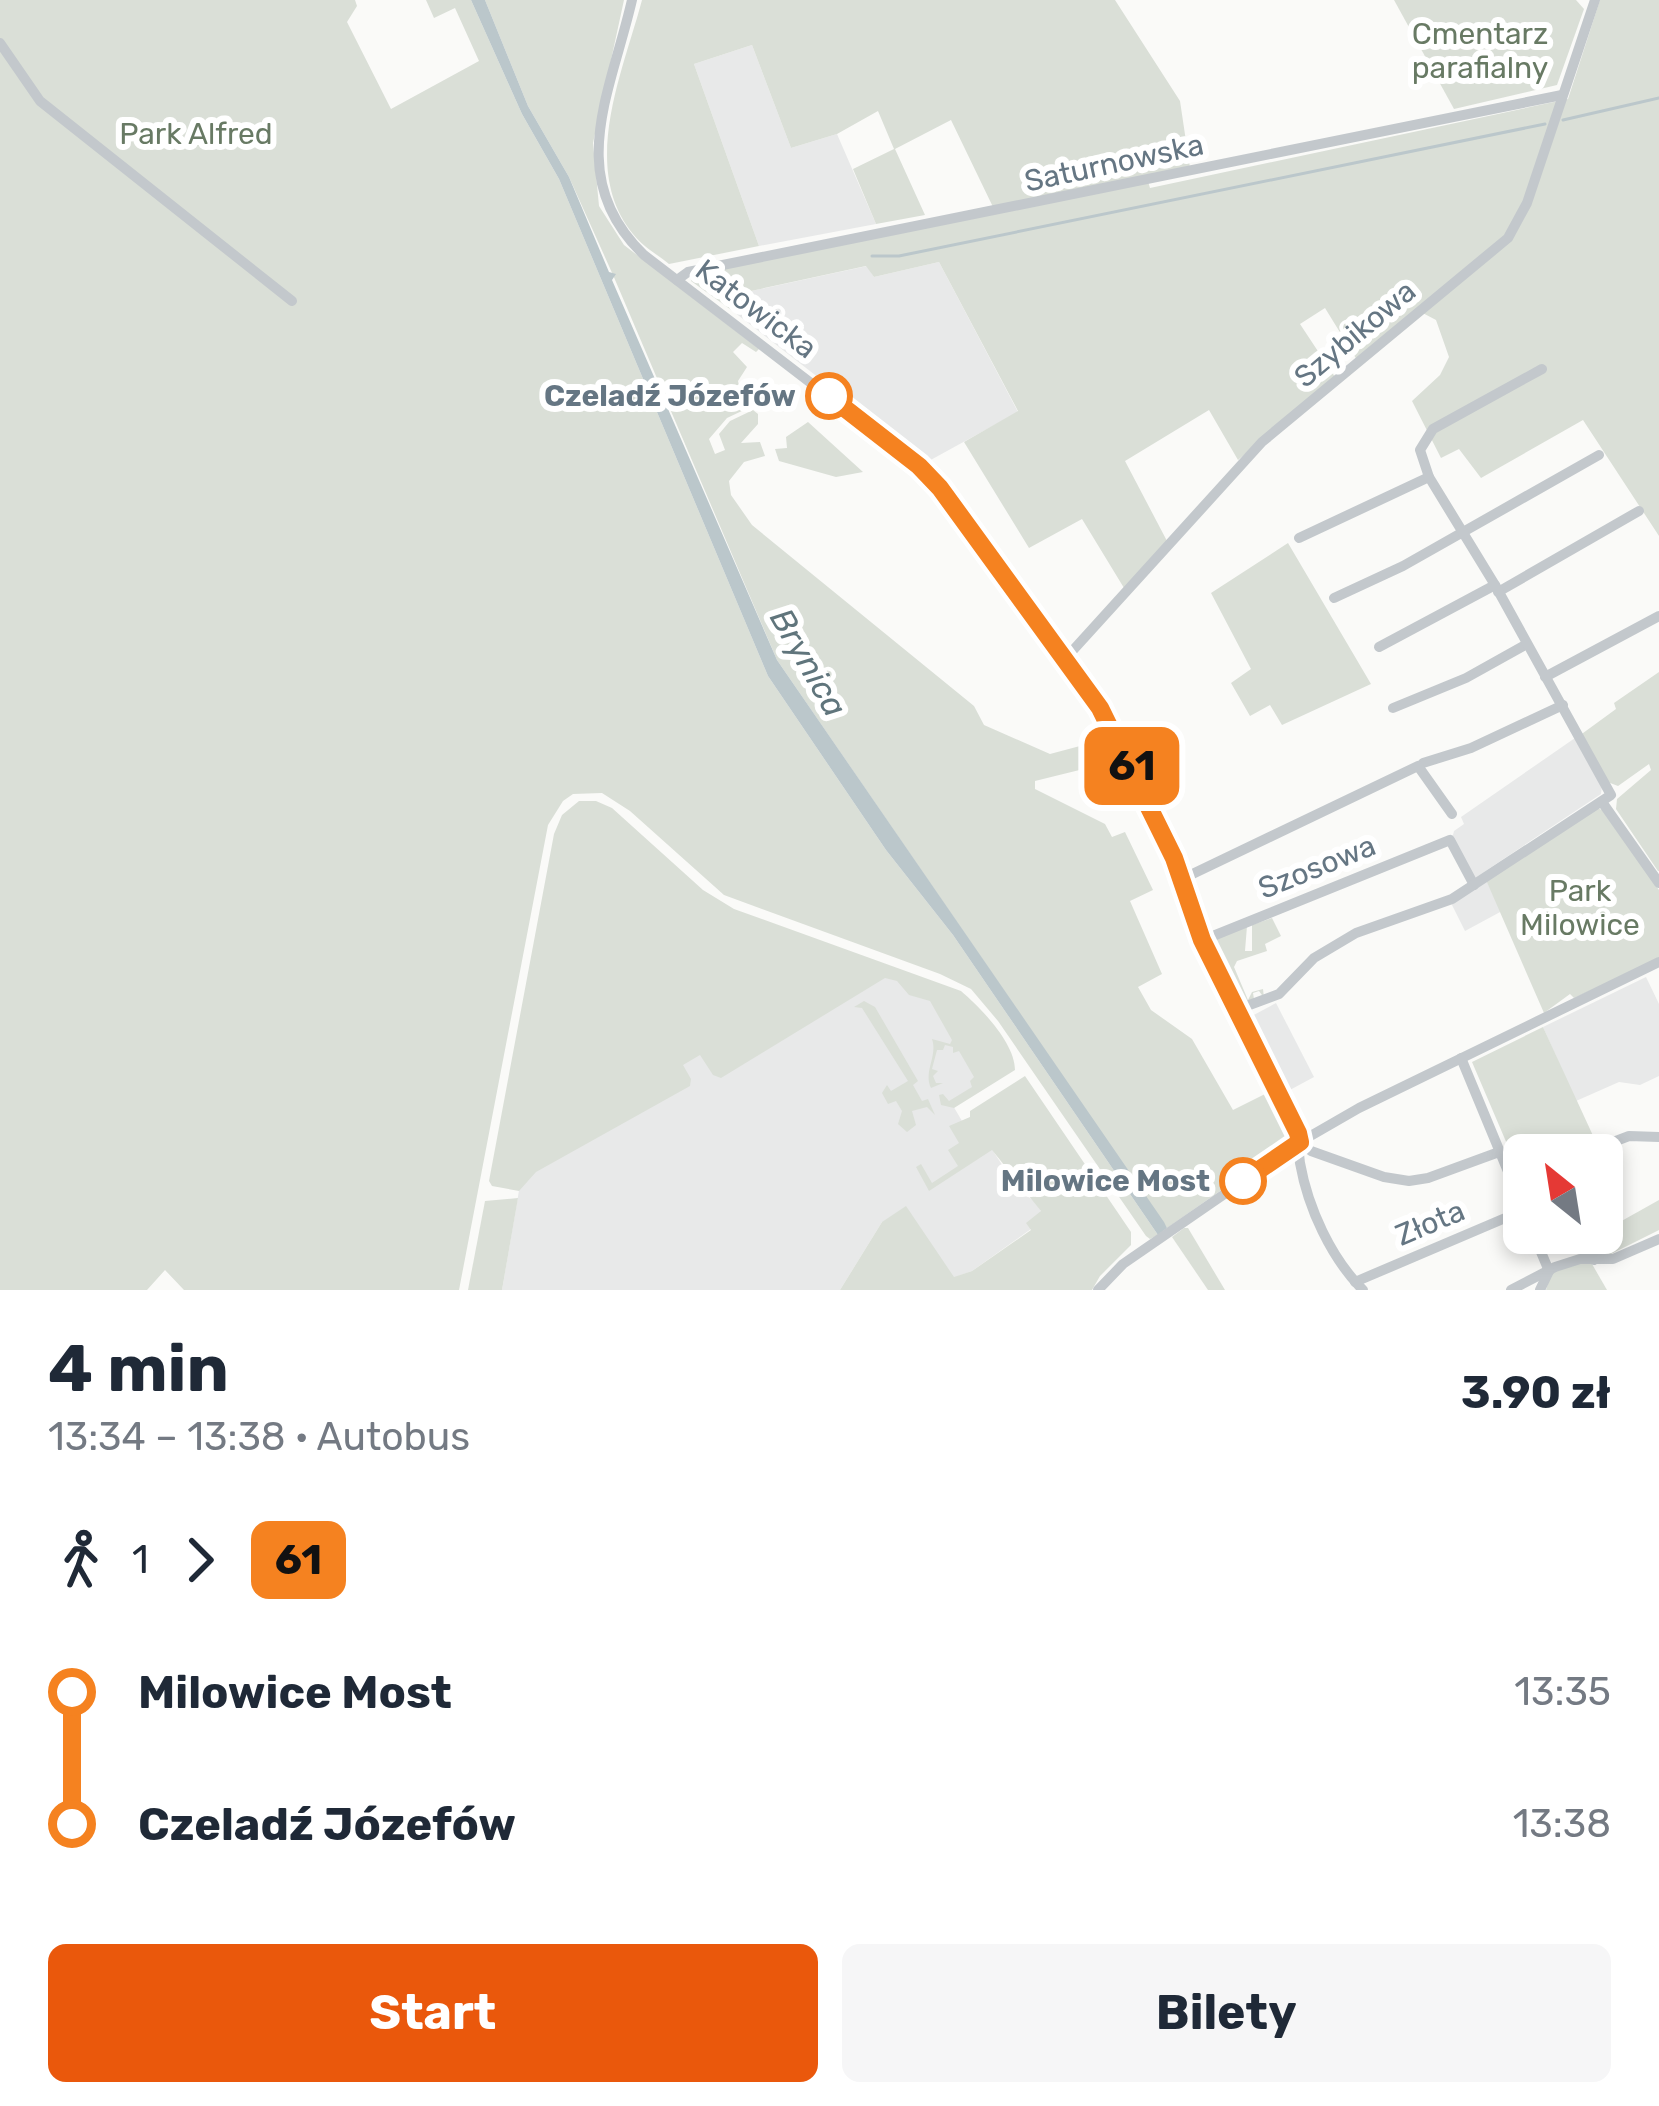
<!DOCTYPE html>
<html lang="pl">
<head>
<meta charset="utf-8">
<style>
  :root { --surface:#fff; --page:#f6f6f7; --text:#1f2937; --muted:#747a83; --accent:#ea580c }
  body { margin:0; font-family:Rubik,sans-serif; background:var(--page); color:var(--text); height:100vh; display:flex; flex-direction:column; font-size:45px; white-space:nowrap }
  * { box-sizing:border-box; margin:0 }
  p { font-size:39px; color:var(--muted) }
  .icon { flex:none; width:66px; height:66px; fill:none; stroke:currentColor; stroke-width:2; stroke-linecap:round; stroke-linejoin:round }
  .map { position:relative; height:1290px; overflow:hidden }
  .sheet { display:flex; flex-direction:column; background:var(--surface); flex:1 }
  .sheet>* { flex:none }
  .badge { padding:0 24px; border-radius:18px; font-size:42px; line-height:78px }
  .needle { width:78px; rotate:330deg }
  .fabs { position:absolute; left:1503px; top:1134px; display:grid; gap:24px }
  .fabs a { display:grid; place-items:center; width:120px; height:120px; border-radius:18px; background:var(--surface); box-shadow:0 6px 18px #0003; font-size:60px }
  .map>.badge { position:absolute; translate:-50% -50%; box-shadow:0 0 0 6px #fff }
  .legs { display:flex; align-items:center; gap:18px; height:132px; padding:0 48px; font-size:39px }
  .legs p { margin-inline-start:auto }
  .headline { display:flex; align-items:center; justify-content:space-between; height:204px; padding:0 48px }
  h1 { font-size:66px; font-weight:700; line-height:90px }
  .action { display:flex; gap:24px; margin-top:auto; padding:24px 48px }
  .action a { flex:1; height:138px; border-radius:18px; background:var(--accent); color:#fff; font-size:48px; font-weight:700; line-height:138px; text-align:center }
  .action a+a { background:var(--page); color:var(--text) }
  ul { padding:0 48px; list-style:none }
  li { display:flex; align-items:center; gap:42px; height:132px; font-size:45px }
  li i { display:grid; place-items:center; width:18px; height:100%; margin:0 15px; background:currentColor }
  li i::after { content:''; width:30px; height:30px; margin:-15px; border:9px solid; border-radius:50%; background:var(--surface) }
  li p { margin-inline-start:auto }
  li:first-child i { background:linear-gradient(#0000 50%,currentColor 0) }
  li:last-child i { background:linear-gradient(currentColor 50%,#0000 0) }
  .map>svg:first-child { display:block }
  .built { fill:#e8e9e9 }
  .green { fill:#dadfd7 }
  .water { fill:#bbc7cb }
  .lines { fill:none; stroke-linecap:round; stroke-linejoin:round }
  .stream { stroke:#bbc7cb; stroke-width:3 }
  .minor { stroke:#c3c8cc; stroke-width:10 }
  .line-1-casing { stroke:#fff; stroke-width:27 }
  .line-1 { stroke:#f58220; stroke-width:18 }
  .stop-1-dot { fill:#fff; stroke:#f58220; stroke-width:6 }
  .labels { text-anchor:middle; stroke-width:12; stroke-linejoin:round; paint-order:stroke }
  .park-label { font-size:30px; fill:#687a64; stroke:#fff }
  .street-label { font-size:30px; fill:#657683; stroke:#fff }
  .stop-label { font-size:30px; font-weight:bold; fill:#657683; stroke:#fff; text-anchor:end }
  .water-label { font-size:33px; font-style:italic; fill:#60757c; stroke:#fff }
</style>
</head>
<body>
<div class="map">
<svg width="1659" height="1290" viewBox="0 0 1659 1290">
  <rect width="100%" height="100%" fill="#fafaf8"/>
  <g class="built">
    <path d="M752 45 791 148 837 134 876 224 759 246 694 64Z"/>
    <path d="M939 262 1018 412 927 462 734 312 751 291 867 266 874 277Z"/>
    <path d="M1575 738 1602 786 1601 794 1475 878 1452 839 1454 831 1464 824 1461 817Z"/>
    <path d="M1486 880 1502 911 1465 931 1451 903Z"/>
    <path d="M884 970 930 986 986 1083 952 1104 962 1121 971 1117 1010 1177 1025 1195 1035 1201 1041 1211 1031 1229 972 1271 953 1278 882 1222 840 1290H502L521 1179 677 1065Z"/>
    <path d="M1646 977 1659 1004V1076L1640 1085 1619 1082 1576 1101 1543 1027Z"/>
    <path d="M1276 1003 1314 1077 1288 1091 1250 1017Z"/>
  </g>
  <g class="green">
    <path d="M0 0H355L357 6 347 22 391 109 479 61 455 8 434 18 426 0H471L522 114 559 179 768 676 886 850 953 935 1158 1235 1150 1239 1146 1236 998 1021 971 989 940 974 724 895 630 811 602 793 573 794 563 801 548 825 459 1290H184L165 1270 147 1290H0Z"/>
    <path d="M485 0H624L593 143 599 206 624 245 759 349 756 352 742 343 733 352 747 367 738 381 744 410 727 418 709 439 715 454 725 450 719 434 730 421 753 410 758 414V424L741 443 760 442 765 456 744 462 729 481 731 495 752 525 974 706 984 725 1050 754 1110 738 1124 759 1035 781V789L1105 824 1112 837 1125 832 1153 890 1130 901 1162 974 1138 987 1151 1010 1192 1039 1233 1110 1271 1091 1288 1127 1283 1147 1167 1228 777 660 613 275 569 177 528 106Z"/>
    <path d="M642 0H1115L1180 101 1190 168 1147 178 1150 188 1568 99 1600 0H1659V536L1583 420 1481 478 1459 449 1441 458 1412 401 1440 375 1449 357 1436 320 1417 310 1357 360 1325 308 1300 324 1335 377 1238 460 1209 410 1125 461 1167 541 1124 588 1082 519 1029 548 964 442 1018 411 939 262 874 277 866 266 751 291 734 312 691 281 693 276 993 207 951 120 895 149 925 215 876 224 853 169 894 149 878 111 837 134 791 148 752 45 694 64 759 246 669 264C658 255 642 246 633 234 579 168 623 72 642 0Z"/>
    <path d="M1394 0H1576L1584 9 1557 85 1454 109Z"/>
    <path d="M808 422 863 472 836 477 779 461 775 449 787 448 786 437Z"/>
    <path d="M1288 543 1371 684 1282 725 1270 705 1250 716 1231 683 1251 669 1211 593Z"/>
    <path d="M1659 672V871H1658L1616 809 1617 799 1651 770 1649 764 1618 786 1605 781 1579 736 1616 709 1614 703Z"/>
    <path d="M579 801H596L612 808 703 890 734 909 961 991C981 1008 1015 1043 1015 1070L954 1108 941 1105 939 1095 943 1094 949 1101 972 1087 970 1081 974 1077 959 1051 953 1053V1047L945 1045 943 1050H937L932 1069 938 1071 933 1076 936 1083H943L931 1088C923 1072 938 1056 932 1039L950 1044 952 1040 930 1001 909 995 897 981 885 978 721 1078 713 1075 700 1055 683 1065 691 1079 690 1086 536 1172 519 1191 492 1186 489 1181 554 834 562 815Z"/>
    <path d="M1595 807 1602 810 1659 890V959L1574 998 1570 994 1544 1013 1486 880Z"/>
    <path d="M1272 918 1281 936 1265 944 1267 951 1237 961 1234 967 1248 1000 1252 992 1263 989 1264 998 1259 991 1253 993 1254 999 1246 1004 1214 937 1247 926 1245 951H1252V925Z"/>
    <path d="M864 1001 875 1007 918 1081 913 1085 922 1101 928 1099 935 1115 927 1107 912 1111 916 1125 907 1132 898 1124 902 1111 896 1101 888 1104 882 1093 887 1085 891 1091 908 1081 862 1008 854 1007Z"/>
    <path d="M1543 1027 1595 1140 1560 1155H1524V1170L1519 1172 1472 1062Z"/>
    <path d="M1025 1076 1131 1232V1245L1100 1276 1092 1290H840L882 1222 906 1206 954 1277 972 1271 1031 1230 1026 1223 1041 1211 992 1150 929 1191 916 1167 921 1164 932 1183 958 1166 948 1150 959 1143 949 1126 970 1117V1111Z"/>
    <path d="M518 1198 502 1290H468L485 1201Z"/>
    <path d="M1659 1200V1230L1603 1258 1593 1237Z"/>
    <path d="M1184 1228H1188L1225 1290H1208L1172 1237Z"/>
    <path d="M1580 1263 1592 1264 1607 1290H1546L1552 1271Z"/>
  </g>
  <path class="water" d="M471 0H485L528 106 569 177 609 272 616 274 612 280 777 660 1164 1222 1167 1228 1158 1235 953 935 886 850 768 676 559 179 522 114Z"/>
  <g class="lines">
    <g class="stream">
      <path d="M1563 120 1659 98"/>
      <path d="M872 256H899L1545 124"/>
    </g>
    <g class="minor">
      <path d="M632 0C611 92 563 177 644 255L919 466 939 488 1100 708 1174 858 1203 940 1292 1117C1298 1134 1298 1146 1300 1163 1308 1208 1331 1258 1363 1290"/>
      <path d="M0 43 40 101 292 301"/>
      <path d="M677 280 688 272 1562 95"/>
      <path d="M1299 538 1429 477"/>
      <path d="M1498 592 1639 511"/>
      <path d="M1334 598 1403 566 1599 455"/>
      <path d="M1379 647 1495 585"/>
      <path d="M1065 659 1262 442 1508 238 1527 203 1595 0"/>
      <path d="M1545 677 1659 616"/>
      <path d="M1393 708 1466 678 1525 645"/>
      <path d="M1423 763 1471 748 1563 705"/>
      <path d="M1602 802 1659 883"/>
      <path d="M1182 879 1418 766 1452 814"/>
      <path d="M1203 940 1450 840 1474 885"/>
      <path d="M1236 1010 1279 994 1314 958 1356 933 1452 899 1611 795 1495 585 1429 477 1420 450 1433 429 1542 369"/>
      <path d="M1461 1058 1524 1210"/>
      <path d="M1300 1142 1311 1151 1384 1177 1409 1181 1428 1178 1499 1152"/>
      <path d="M1579 1155 1629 1136 1659 1137"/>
      <path d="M1533 1233 1549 1271"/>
      <path d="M1584 1233 1594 1260"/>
      <path d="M1355 1282 1524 1210"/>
      <path d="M1098 1290 1123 1264 1300 1142 1359 1108 1659 962"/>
      <path d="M1511 1290 1555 1267 1580 1259H1613L1659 1239"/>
      <path d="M1540 1290 1549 1271"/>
    </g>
  </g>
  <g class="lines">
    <g class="line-1-casing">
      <path id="line-1" d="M829 396 919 466 940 488 1100 708 1174 858 1202 940 1298 1133 1300 1142 1243 1181"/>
    </g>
    <use href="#line-1" class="line-1"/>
  </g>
  <g class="stop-1-dot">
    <circle cx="829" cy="396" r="21"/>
    <circle cx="1243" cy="1181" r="21"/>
  </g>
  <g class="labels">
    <g class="park-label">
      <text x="1480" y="44">Cmentarz<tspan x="1480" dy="34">parafialny</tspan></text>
      <text x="196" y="144">Park Alfred</text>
      <text x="1580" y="901">Park<tspan x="1580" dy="34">Milowice</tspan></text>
    </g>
    <g class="street-label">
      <text transform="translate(1114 163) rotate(-12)" y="10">Saturnowska</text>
      <text transform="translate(756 309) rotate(37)" y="10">Katowicka</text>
      <text transform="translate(1355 334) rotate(-40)" y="10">Szybikowa</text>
      <text transform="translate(1317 867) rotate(-22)" y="10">Szosowa</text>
      <text transform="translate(1430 1223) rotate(-23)" y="10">Złota</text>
    </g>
    <g class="stop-label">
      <text x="796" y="406">Czeladź Józefów</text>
      <text x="1210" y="1191">Milowice Most</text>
    </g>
    <g class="water-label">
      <text transform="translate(809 662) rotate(60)" y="12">Brynica</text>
    </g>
  </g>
</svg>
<div class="fabs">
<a><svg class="needle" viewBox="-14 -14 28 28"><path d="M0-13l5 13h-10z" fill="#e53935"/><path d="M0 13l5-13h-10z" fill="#747a83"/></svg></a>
</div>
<b class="badge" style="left:1132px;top:766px;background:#f58220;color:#111">61</b>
</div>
<section class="sheet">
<div class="headline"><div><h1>4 min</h1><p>13:34 – 13:38 · Autobus</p></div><b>3.90 zł</b></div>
<div class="legs"><svg class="icon" aria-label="walk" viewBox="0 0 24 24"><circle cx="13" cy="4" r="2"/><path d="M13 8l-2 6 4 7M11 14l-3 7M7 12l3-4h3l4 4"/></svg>1<svg class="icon" aria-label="forward" viewBox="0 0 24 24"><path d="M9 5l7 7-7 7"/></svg><b class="badge" style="background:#f58220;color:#111">61</b></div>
<ul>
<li><i style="color:#f58220"></i><b>Milowice Most</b><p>13:35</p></li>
<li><i style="color:#f58220"></i><b>Czeladź Józefów</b><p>13:38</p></li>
</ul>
<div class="action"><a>Start</a><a>Bilety</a></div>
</section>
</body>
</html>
